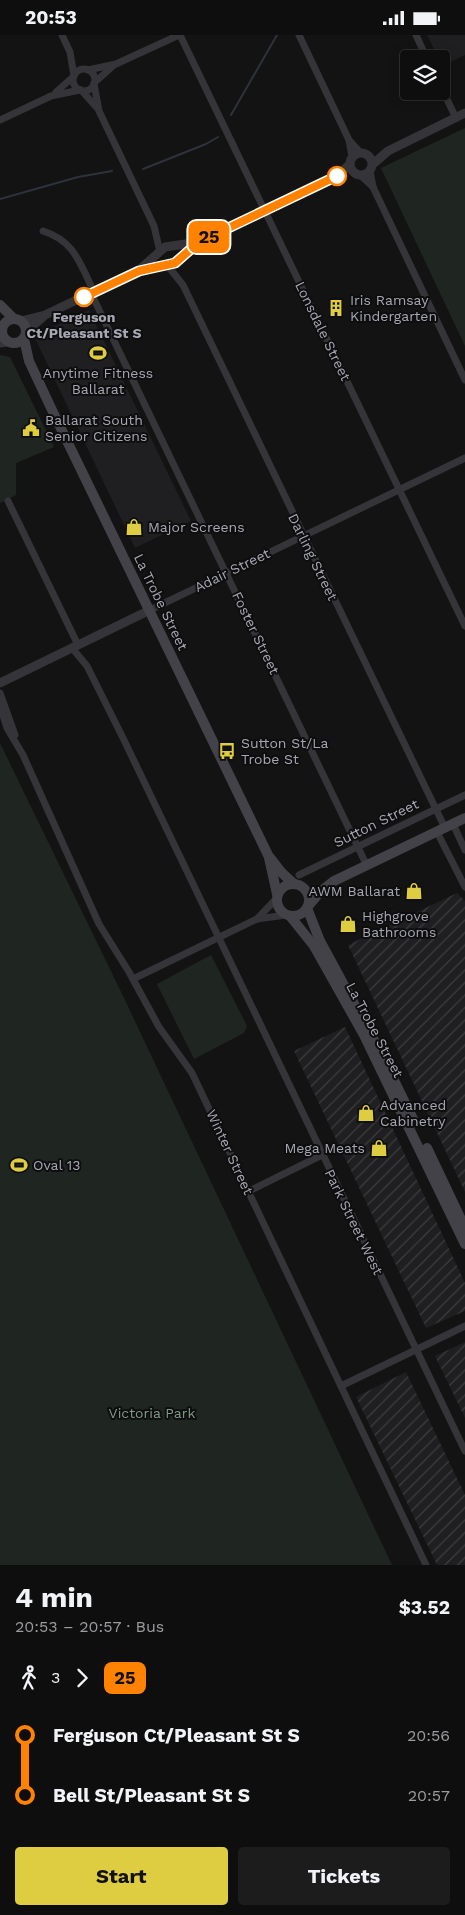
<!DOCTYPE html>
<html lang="en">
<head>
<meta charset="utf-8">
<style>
  :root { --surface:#0e0e0f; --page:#1c1c1d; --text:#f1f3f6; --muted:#9b9c9e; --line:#2e2e2f; --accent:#decd41 }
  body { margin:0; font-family:"Work Sans",sans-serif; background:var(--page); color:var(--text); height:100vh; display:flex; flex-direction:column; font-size:19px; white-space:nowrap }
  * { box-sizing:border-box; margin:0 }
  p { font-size:16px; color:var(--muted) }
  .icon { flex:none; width:28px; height:28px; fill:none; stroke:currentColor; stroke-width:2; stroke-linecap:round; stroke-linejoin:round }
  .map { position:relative; height:1530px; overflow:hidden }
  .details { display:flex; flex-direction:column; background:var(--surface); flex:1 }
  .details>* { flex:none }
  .badge { padding:0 10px; border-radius:8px; font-size:18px; line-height:32px }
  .tools { position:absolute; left:400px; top:15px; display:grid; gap:10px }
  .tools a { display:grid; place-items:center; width:50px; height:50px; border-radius:5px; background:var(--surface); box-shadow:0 2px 12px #0003,0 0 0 1px var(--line); font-size:25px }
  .map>.badge { position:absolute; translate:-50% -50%; box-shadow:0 0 0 2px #fff }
  .legs { display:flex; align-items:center; gap:8px; height:55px; padding:0 15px; font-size:16px }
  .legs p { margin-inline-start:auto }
  .head { display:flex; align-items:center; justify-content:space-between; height:85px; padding:0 15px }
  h1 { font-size:28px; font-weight:700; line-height:38px }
  .action { display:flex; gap:10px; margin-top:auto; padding:10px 15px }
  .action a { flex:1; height:58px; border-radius:5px; background:var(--accent); color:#111; font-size:20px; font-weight:700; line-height:58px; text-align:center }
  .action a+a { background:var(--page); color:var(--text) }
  ul { padding:0 15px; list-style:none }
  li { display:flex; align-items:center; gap:18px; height:60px; font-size:19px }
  li i { display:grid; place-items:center; width:8px; height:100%; margin:0 6px; background:currentColor }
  li i::after { content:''; width:12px; height:12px; margin:-6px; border:4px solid; border-radius:50%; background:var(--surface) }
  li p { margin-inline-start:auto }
  li:first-child i { background:linear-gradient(#0000 50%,currentColor 0) }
  li:last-child i { background:linear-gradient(currentColor 50%,#0000 0) }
  .status { display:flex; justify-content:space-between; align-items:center; height:35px; padding:0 25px; background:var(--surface); direction:ltr }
  .status svg { height:14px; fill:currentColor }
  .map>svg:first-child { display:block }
  .built { fill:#1f1f21 }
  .industrial { fill:url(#industrial-furrows) }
  .park { fill:#1f2621 }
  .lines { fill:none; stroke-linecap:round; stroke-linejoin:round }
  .stream { stroke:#2e323a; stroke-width:2 }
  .minor { stroke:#343439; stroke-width:7 }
  .tertiary { stroke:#343439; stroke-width:9 }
  .secondary { stroke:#424248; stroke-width:10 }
  .line-1-casing { stroke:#fff; stroke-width:11 }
  .line-1 { stroke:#ff8200; stroke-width:8 }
  .stop-1-dot { fill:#fff; stroke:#ff8200; stroke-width:2.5 }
  .labels { text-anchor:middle; stroke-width:4; stroke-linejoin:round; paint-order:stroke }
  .poi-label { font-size:14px; fill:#a6a7b3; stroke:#0e0e0f; text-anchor:start }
  .stop-label { font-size:14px; font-weight:bold; fill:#a6a7b3; stroke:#0e0e0f }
  .street-label { font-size:14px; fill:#a6a7b3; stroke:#0e0e0f }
  .park-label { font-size:14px; fill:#7f9c87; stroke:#0e0e0f }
</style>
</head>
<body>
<div class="status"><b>20:53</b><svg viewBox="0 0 49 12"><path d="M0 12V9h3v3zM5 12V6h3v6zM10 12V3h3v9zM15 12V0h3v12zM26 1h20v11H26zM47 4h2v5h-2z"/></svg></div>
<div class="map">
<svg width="465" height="1530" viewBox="0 0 465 1530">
  <defs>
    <pattern id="industrial-furrows" width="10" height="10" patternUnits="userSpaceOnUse" patternTransform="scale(1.25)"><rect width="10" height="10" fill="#1f1f21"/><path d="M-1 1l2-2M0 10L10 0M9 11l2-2" fill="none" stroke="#3d3d3f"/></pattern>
  </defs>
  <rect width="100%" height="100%" fill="#131314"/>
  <g class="built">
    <path d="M427 0H465V20L442 31 441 24H439Z"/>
    <path d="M89 275 191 486 135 513 34 301Z"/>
  </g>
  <g class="industrial">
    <path d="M457 858 465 866V1157L348 910Z"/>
    <path d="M345 992 465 1248V1276L426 1293 294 1016Z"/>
    <path d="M465 1307V1383L435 1321Z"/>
    <path d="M406 1337 465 1460V1530H437L356 1362Z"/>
  </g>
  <g class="park">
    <path d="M465 93V311L381 133Z"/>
    <path d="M0 320 10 322 54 412 16 428V460L0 468Z"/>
    <path d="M0 708 124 963 392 1530H0Z"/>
    <path d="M211 920 247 991 244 998 194 1024 157 949Z"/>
  </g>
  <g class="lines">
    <g class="stream">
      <path d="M231 80 277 0"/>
      <path d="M143 134 206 109 218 102"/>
      <path d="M0 164 78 142 112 136"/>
    </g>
    <g class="minor">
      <path d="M62 0 70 17 74 41"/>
      <path d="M180 0 465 591"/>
      <path d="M299 0 349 105 352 122"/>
      <path d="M416 0 427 24"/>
      <circle cx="84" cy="45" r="11"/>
      <path d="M88 35 116 29 179 0"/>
      <path d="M94 48 113 31"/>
      <path d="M94 49 99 76 154 191 160 217"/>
      <path d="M441 52 456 83"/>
      <path d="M81 55 98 74"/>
      <path d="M56 57 73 42"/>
      <path d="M0 85 51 61 80 55"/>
      <path d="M349 105 360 117"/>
      <path d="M370 136 373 152 465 345"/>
      <path d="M360 140 373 152"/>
      <path d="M43 196C75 206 80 229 94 257"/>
      <path d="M167 230 183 250 445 793"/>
      <path d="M91 258 367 831"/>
      <path d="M8 466 78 610"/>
      <path d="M150 575 465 423"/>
      <path d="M72 613 87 631 124 705 465 1416"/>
      <path d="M0 658 15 700"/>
      <path d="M0 671 7 693 23 720 99 889 129 937 159 992 192 1038 426 1530"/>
      <path d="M453 789 465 815"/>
      <path d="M437 797 465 852"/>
      <path d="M299 840 465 760"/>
      <path d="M257 884 286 880"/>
      <path d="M133 944 257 884 277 863"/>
      <path d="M249 1156 322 1120"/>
      <path d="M341 1351 465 1291"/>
    </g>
    <g class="tertiary">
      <circle cx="361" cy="129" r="11"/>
      <path d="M373 129 388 116 465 78"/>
      <path d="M144 234 174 229 196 208"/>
      <path d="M21 286 45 280 139 235 165 212 199 207 338 140 350 129"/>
      <path d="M0 297 1 296"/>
      <path d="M26 297 43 282"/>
      <path d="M0 308 7 307"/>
      <path d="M0 648 150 575"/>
    </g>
    <g class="secondary">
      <path d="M0 270 14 284"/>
      <circle cx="14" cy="296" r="12"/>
      <path d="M24 304 29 326 52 375 268 820 282 838 294 849"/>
      <path d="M269 823 277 859"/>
      <circle cx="293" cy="865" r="16"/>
      <path d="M309 870 320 857 334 846 465 783"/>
      <path d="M307 873 320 906 378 1013 413 1084"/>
      <path d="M290 881 314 911 364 1000 465 1209"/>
      <path d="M427 1113 465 1193"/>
    </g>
  </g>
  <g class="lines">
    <g class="line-1-casing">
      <path id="line-1" d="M84 262 139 236 175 228 199 207 337 141"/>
    </g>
    <use href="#line-1" class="line-1"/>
  </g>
  <defs>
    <g id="building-bare" transform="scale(1.35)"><path d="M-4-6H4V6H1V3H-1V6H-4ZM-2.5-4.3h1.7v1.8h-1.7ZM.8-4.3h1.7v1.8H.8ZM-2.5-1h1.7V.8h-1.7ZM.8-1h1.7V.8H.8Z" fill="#decd41" stroke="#0e0e0f" stroke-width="2.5" paint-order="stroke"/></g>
    <g id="stadium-bare" transform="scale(1.35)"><path d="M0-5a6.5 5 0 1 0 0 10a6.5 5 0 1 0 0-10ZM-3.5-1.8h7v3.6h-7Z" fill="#decd41" stroke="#0e0e0f" stroke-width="2.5" paint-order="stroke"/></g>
    <g id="civic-bare" transform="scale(1.35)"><path d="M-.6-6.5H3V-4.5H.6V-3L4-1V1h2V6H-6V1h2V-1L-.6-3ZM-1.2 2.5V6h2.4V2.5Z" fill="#decd41" stroke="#0e0e0f" stroke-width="2.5" paint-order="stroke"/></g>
    <g id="shop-bare" transform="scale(1.35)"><path d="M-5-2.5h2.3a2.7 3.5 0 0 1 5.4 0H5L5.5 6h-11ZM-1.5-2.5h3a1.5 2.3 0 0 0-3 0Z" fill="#decd41" stroke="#0e0e0f" stroke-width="2.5" paint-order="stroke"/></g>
    <g id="bus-bare" transform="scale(1.35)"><path d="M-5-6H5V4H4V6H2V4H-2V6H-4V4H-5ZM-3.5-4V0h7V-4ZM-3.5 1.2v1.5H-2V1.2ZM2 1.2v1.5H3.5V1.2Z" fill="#decd41" stroke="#0e0e0f" stroke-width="2.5" paint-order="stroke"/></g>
  </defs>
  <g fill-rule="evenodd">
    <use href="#building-bare" x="336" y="273"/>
    <use href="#stadium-bare" x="98" y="318"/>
    <use href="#civic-bare" x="31" y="393"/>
    <use href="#shop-bare" x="134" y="492"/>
    <use href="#bus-bare" x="227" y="716"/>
    <use href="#shop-bare" x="414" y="856"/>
    <use href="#shop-bare" x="348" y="889"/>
    <use href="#shop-bare" x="366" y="1078"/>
    <use href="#shop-bare" x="379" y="1113"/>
    <use href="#stadium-bare" x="19" y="1130"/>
  </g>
  <g class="stop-1-dot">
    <circle cx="337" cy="141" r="9"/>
    <circle cx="84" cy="262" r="9"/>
  </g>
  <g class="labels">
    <g class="poi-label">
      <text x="350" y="270">Iris Ramsay<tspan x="350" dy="16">Kindergarten</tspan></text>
      <text x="98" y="343" text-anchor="middle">Anytime Fitness<tspan x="98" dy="16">Ballarat</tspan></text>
      <text x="45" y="390">Ballarat South<tspan x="45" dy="16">Senior Citizens</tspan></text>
      <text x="148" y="497">Major Screens</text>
      <text x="241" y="713">Sutton St/La<tspan x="241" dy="16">Trobe St</tspan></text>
      <text x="400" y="861" text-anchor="end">AWM Ballarat</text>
      <text x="362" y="886">Highgrove<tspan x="362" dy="16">Bathrooms</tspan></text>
      <text x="380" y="1075">Advanced<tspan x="380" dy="16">Cabinetry</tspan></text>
      <text x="365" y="1118" text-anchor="end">Mega Meats</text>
      <text x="33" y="1135">Oval 13</text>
    </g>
    <g class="stop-label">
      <text x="84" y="287">Ferguson<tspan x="84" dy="16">Ct/Pleasant St S</tspan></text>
    </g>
    <g class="street-label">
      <text transform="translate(323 296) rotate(64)" y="5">Lonsdale Street</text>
      <text transform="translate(313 522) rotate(64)" y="5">Darling Street</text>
      <text transform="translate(232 535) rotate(-26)" y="5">Adair Street</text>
      <text transform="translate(161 567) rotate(64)" y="5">La Trobe Street</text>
      <text transform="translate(256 598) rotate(64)" y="5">Foster Street</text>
      <text transform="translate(376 788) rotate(-26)" y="5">Sutton Street</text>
      <text transform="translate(375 995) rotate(62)" y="5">La Trobe Street</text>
      <text transform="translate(230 1117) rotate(65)" y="5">Winter Street</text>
      <text transform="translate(354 1187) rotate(64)" y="5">Park Street West</text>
    </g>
    <g class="park-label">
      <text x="152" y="1383">Victoria Park</text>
    </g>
  </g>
</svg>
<div class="tools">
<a><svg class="icon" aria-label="layers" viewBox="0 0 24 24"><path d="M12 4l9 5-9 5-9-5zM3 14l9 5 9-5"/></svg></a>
</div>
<b class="badge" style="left:209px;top:202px;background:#ff8200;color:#111">25</b>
</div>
<section class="details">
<div class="head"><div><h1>4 min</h1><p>20:53 – 20:57 · Bus</p></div><b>$3.52</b></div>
<div class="legs"><svg class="icon" aria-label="walk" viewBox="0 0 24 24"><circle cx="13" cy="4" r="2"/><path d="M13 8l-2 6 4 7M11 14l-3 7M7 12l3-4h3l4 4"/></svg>3<svg class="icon" aria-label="forward" viewBox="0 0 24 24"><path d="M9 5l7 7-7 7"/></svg><b class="badge" style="background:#ff8200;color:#111">25</b></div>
<ul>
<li><i style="color:#ff8200"></i><b>Ferguson Ct/Pleasant St S</b><p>20:56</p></li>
<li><i style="color:#ff8200"></i><b>Bell St/Pleasant St S</b><p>20:57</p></li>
</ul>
<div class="action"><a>Start</a><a>Tickets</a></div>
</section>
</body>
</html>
